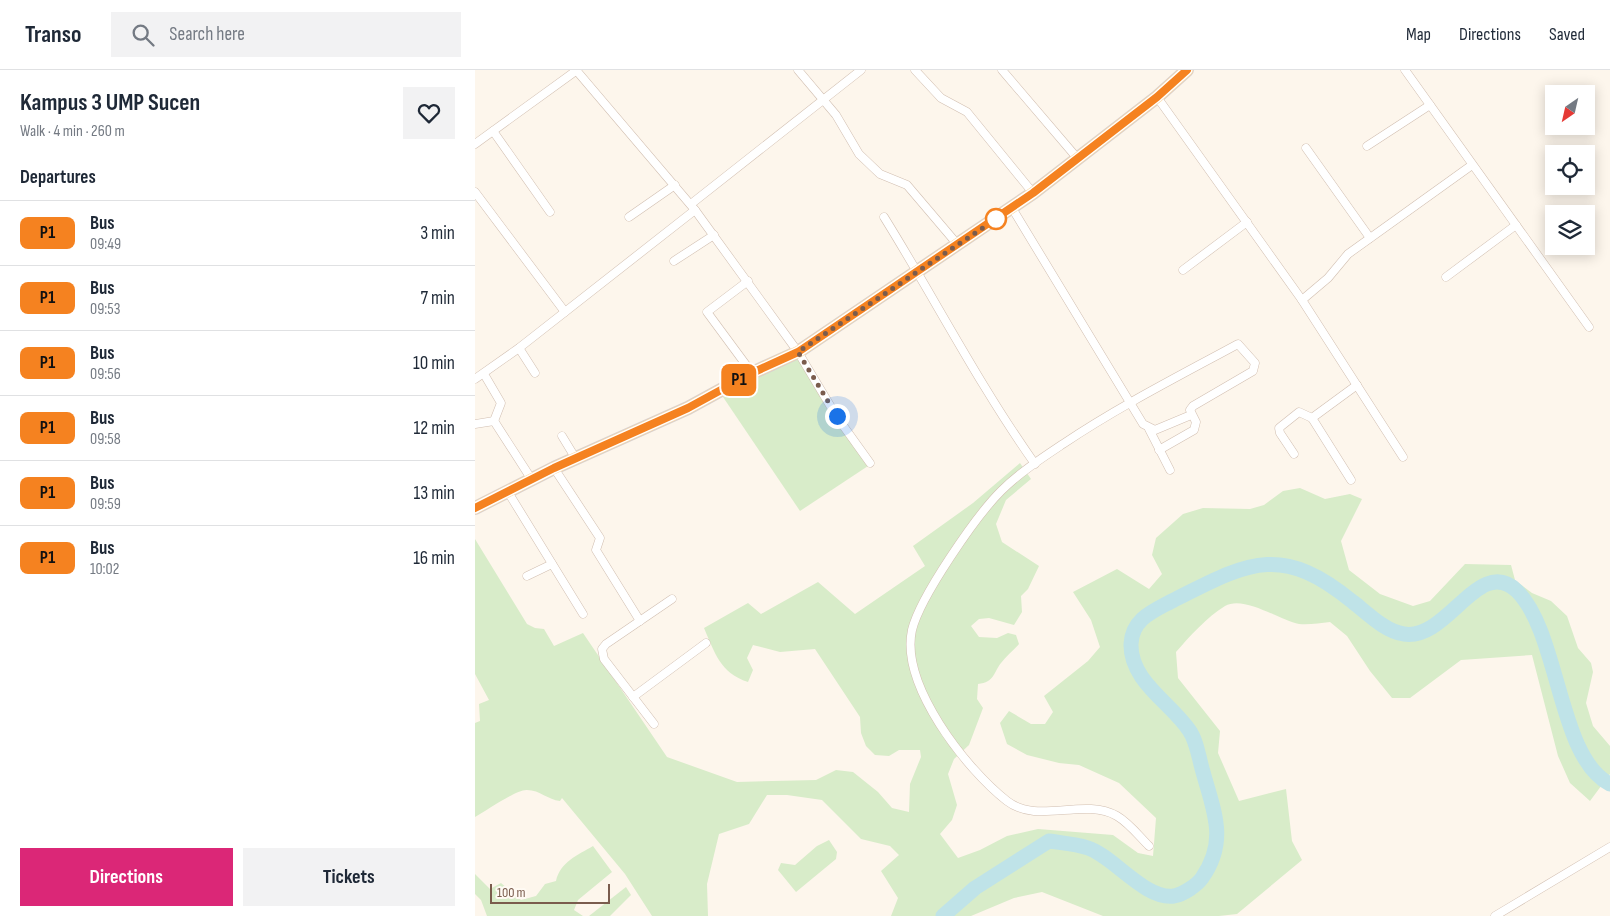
<!DOCTYPE html>
<html lang="en">
<head>
<meta charset="utf-8">
<style>
  :root { --surface:#fff; --page:#f2f2f3; --text:#1f2937; --muted:#747a83; --line:#e0e1e3; --accent:#db2777 }
  body { margin:0; font-family:"Sofia Sans Condensed",sans-serif; background:var(--page); color:var(--text); height:100vh; display:flex; flex-direction:column; font-size:19px; white-space:nowrap }
  * { box-sizing:border-box; margin:0 }
  p { font-size:16px; color:var(--muted) }
  .icon { flex:none; width:28px; height:28px; fill:none; stroke:currentColor; stroke-width:2; stroke-linecap:round; stroke-linejoin:round }
  .map { position:relative; flex:1; overflow:hidden }
  .sheet { display:flex; flex-direction:column; background:var(--surface); width:475px }
  .sheet>* { flex:none }
  .badge { padding:0 10px; border-radius:8px; font-size:18px; line-height:32px }
  .needle { width:32px; rotate:214deg }
  .tools { position:absolute; left:1070px; top:15px; display:grid; gap:10px }
  .tools a { display:grid; place-items:center; width:50px; height:50px; border-radius:0px; background:var(--surface); box-shadow:0 2px 12px #0003; font-size:25px }
  .scale { position:absolute; left:15px; bottom:12px; width:120px; box-sizing:border-box; padding-left:5px; border:2px solid #7a5c4d; border-top:0; font-size:14px; line-height:18px; white-space:nowrap; color:#7a5c4d; -webkit-text-stroke:4px #fffaf3; paint-order:stroke }
  .you { position:absolute; width:25px; height:25px; margin:-12px; border:4px solid #fff; border-radius:50%; background:#1a73e8; box-shadow:0 0 0 8px #1a73e833 }
  .map>.badge { position:absolute; translate:-50% -50%; box-shadow:0 0 0 2px #fff }
  h2 { padding:0 20px; font-size:19px; line-height:45px }
  .round { display:grid; place-items:center; flex:none; width:52px; height:52px; border-radius:0px; background:var(--page) }
  .summary { display:flex; align-items:center; justify-content:space-between; height:85px; padding:0 20px }
  h1 { font-size:24px; font-weight:700; line-height:38px }
  .cta { display:flex; gap:10px; margin-top:auto; padding:10px 20px }
  .cta a { flex:1; height:58px; border-radius:0px; background:var(--accent); color:#fff; font-size:20px; font-weight:700; line-height:58px; text-align:center }
  .cta a+a { background:var(--page); color:var(--text) }
  ul { padding:0; list-style:none }
  li { display:flex; align-items:center; gap:15px; height:65px; padding:0 20px; border-top:1px solid var(--line) }
  li div { flex:1 }
  li b { display:block; font-size:19px }
  li em { font-style:normal }
  li .badge { min-width:55px; font-weight:700; text-align:center }
  header { display:flex; align-items:center; gap:30px; box-sizing:border-box; height:70px; padding:0 25px; background:var(--surface); border-bottom:1px solid var(--line) }
  header strong { font-size:24px }
  nav { display:flex; gap:28px; margin-inline-start:auto; font-size:18px }
  .search { width:350px; height:45px; background:var(--page); display:flex; align-items:center; gap:12px; box-sizing:border-box; padding:0 18px; border-radius:0px; color:var(--muted); font-size:19px }
  main { display:flex; flex:1; min-height:0 }
  .map>svg:first-child { display:block }
  .green { fill:#d8ecc9 }
  .lines { fill:none; stroke-linecap:round; stroke-linejoin:round }
  .river { stroke:#bfe3e8; stroke-width:15 }
  .minor-casing { stroke:#d1beb0; stroke-width:9 }
  .primary-casing { stroke:#dad1cd; stroke-width:14 }
  .minor { stroke:#fff; stroke-width:8 }
  .primary { stroke:#fbd9a5; stroke-width:12 }
  .line-casing { stroke:#fff; stroke-width:11 }
  .line { stroke:#f58220; stroke-width:8 }
  .walk { stroke:#7a5c4d; stroke-width:5; stroke-dasharray:0 9 }
  .stop-dot { fill:#fff; stroke:#f58220; stroke-width:2.5 }
</style>
</head>
<body>
<header>
<strong>Transo</strong>
<div class="search"><svg class="icon" aria-label="search" viewBox="0 0 24 24"><circle cx="10" cy="10" r="6"/><path d="M15 15l6 6"/></svg>Search here</div>
<nav><a>Map</a><a>Directions</a><a>Saved</a></nav>
</header>
<main>
<section class="sheet">
<div class="summary"><div><h1>Kampus 3 UMP Sucen</h1><p>Walk · 4 min · 260 m</p></div><a class="round"><svg class="icon" aria-label="heart" viewBox="0 0 24 24"><path d="M12 20l-8-8c-3-5 5-10 8-4 3-6 11-1 8 4z"/></svg></a></div>
<h2>Departures</h2>
<ul>
<li><span class="badge" style="background:#f58220;color:#111">P1</span><div><b>Bus</b><p>09:49</p></div><em>3 min</em></li>
<li><span class="badge" style="background:#f58220;color:#111">P1</span><div><b>Bus</b><p>09:53</p></div><em>7 min</em></li>
<li><span class="badge" style="background:#f58220;color:#111">P1</span><div><b>Bus</b><p>09:56</p></div><em>10 min</em></li>
<li><span class="badge" style="background:#f58220;color:#111">P1</span><div><b>Bus</b><p>09:58</p></div><em>12 min</em></li>
<li><span class="badge" style="background:#f58220;color:#111">P1</span><div><b>Bus</b><p>09:59</p></div><em>13 min</em></li>
<li><span class="badge" style="background:#f58220;color:#111">P1</span><div><b>Bus</b><p>10:02</p></div><em>16 min</em></li>
</ul>
<div class="cta"><a>Directions</a><a>Tickets</a></div>
</section>
<div class="map">
<svg width="1135" height="846" viewBox="0 0 1135 846">
  <rect width="100%" height="100%" fill="#fdf6ec"/>
  <g class="green">
    <path d="M323 286 393 396 325 441 248 327Z"/>
    <path d="M545 393 556 409 531 430 521 454 527 472 564 496 553 519 546 526 547 542 539 555 514 548 504 549 496 556 504 567 522 568 533 563 541 565 544 574C538 581 531 586 526 593 518 603 520 612 503 614L502 629 508 638 494 675 479 689 473 704 482 735 477 750 465 764 483 788 505 780 532 766 563 759 638 765 663 783 678 786 681 748 644 713 604 695 584 693 552 685 532 674 525 653 534 641 556 654H570L578 642 569 626 613 591 625 577 616 550 598 522 642 499 674 519 687 504 677 485 681 468 708 444 728 438 775 439 789 435 808 421 825 418 850 429 875 424 887 429 866 471 874 500 905 524 938 536 955 531 990 494 1036 495 1040 510 1057 523 1076 531 1092 546 1103 578 1116 593 1118 602 1111 633 1118 656 1135 676V704L1115 731 1095 713 1083 686 1057 585 986 590 935 628H917L895 601 872 566 855 552C845 553 834 555 824 554 804 550 769 525 750 536 732 547 715 566 701 582L703 608 745 661 743 683 764 731 811 719 817 771 827 790 762 844 744 846H628L567 822 539 828 496 846H416L423 828 406 801 424 785 415 776 386 769 347 730 312 725H292L274 754 244 764 232 814 233 846H177L150 804 87 728 85 731C73 730 65 720 52 720 42 719 11 741 0 747V653L5 651 4 634 14 630 0 604V469L52 554 60 558 69 559 79 576 108 563 192 687 262 712 341 710 361 700 378 702 403 722 417 738 434 742 435 714 446 687 445 680H424L414 686 400 685 391 676 386 663 385 647 340 579 305 582 278 575 272 588 278 600 273 612C245 603 240 583 229 558L273 533 286 544 343 512 380 544 450 496 438 476 498 433Z"/>
    <path d="M354 770 362 782 361 789 321 822 303 800 306 793 320 795 342 776Z"/>
    <path d="M118 776 137 802 103 830 99 840 108 846H12L6 830 0 824V804L15 819 26 813 46 830 61 826 70 814 81 811C85 792 103 785 118 776Z"/>
    <path d="M151 817 156 825 135 846H114Z"/>
  </g>
  <g class="lines">
    <path class="river" d="M468 846 500 818 574 771C587 773 601 774 613 778 638 786 670 830 699 826 709 824 722 815 727 808 753 771 739 742 728 702 724 689 722 671 714 660 696 633 655 611 656 574 657 550 676 542 695 532 771 494 804 471 878 532 892 543 911 562 929 564 973 571 1004 484 1042 521 1085 564 1083 688 1135 714"/>
    <g class="minor-casing">
      <g id="minor">
        <path d="M101 0 220 140 323 282 362 347 395 393"/>
        <path d="M323 0 361 45 384 84 405 104 432 115 483 175"/>
        <path d="M440 0 466 28 492 42 558 123"/>
        <path d="M527 0 603 89"/>
        <path d="M930 0 1114 257"/>
        <path d="M682 27 827 230 928 387"/>
        <path d="M18 61 75 142"/>
        <path d="M0 74 102 0"/>
        <path d="M892 76 955 35"/>
        <path d="M831 78 895 168"/>
        <path d="M0 122 90 242"/>
        <path d="M216 134 386 0"/>
        <path d="M537 138 668 354 680 360 716 345"/>
        <path d="M154 147 200 115"/>
        <path d="M409 147C460 229 504 315 560 394"/>
        <path d="M199 191 239 165"/>
        <path d="M708 200 772 152"/>
        <path d="M971 207 1041 155"/>
        <path d="M273 211 232 242 277 303"/>
        <path d="M827 230 853 208 873 184 997 95"/>
        <path d="M44 278 60 303"/>
        <path d="M9 304 26 333 19 351"/>
        <path d="M0 309 44 278 220 140"/>
        <path d="M0 354 19 351 57 410"/>
        <path d="M674 359 695 400"/>
        <path d="M87 366 101 389"/>
        <path d="M819 384 805 363 804 358 824 342 837 348"/>
        <path d="M79 398 125 468 121 480 165 551"/>
        <path d="M876 410 837 348 882 315"/>
        <path d="M33 422 108 544"/>
        <path d="M52 506 77 494"/>
        <path d="M158 627 231 573"/>
        <path d="M179 654 129 589 127 579 131 574 197 529"/>
        <path d="M674 776C664 766 654 753 642 746 608 727 563 755 532 731 491 699 425 615 437 560 445 527 501 446 526 421 544 403 567 388 588 374 643 337 704 306 763 274L780 293 778 301 718 336 715 340 721 352 719 360 684 380"/>
        <path d="M1020 846 1135 777"/>
      </g>
    </g>
    <g class="primary-casing">
      <path id="primary" d="M0 438 79 398 213 338 277 303 323 282 558 123 682 27 712 0"/>
    </g>
    <use href="#minor" class="minor"/>
    <use href="#primary" class="primary"/>
  </g>
  <g class="lines">
    <g class="line-casing">
      <path id="line" d="M0 438 79 398 213 338 277 303 323 282 558 123 682 27 712 0"/>
    </g>
    <use href="#line" class="line"/>
    <path class="walk" d="M362 346 323 282 521 149"/>
  </g>
  <circle class="stop-dot" cx="521" cy="149" r="10"/>
</svg>
<div class="tools">
<a><svg class="needle" viewBox="-14 -14 28 28"><path d="M0-13l5 13h-10z" fill="#e53935"/><path d="M0 13l5-13h-10z" fill="#747a83"/></svg></a>
<a><svg class="icon" aria-label="locate" viewBox="0 0 24 24"><circle cx="12" cy="12" r="6"/><path d="M12 2v4M12 18v4M2 12h4M18 12h4"/></svg></a>
<a><svg class="icon" aria-label="layers" viewBox="0 0 24 24"><path d="M12 4l9 5-9 5-9-5zM3 14l9 5 9-5"/></svg></a>
</div>
<div class="scale">100 m</div>
<div class="you" style="left:362px;top:346px"></div>
<b class="badge" style="left:264px;top:310px;background:#f58220;color:#111">P1</b>
</div>
</main>
</body>
</html>
